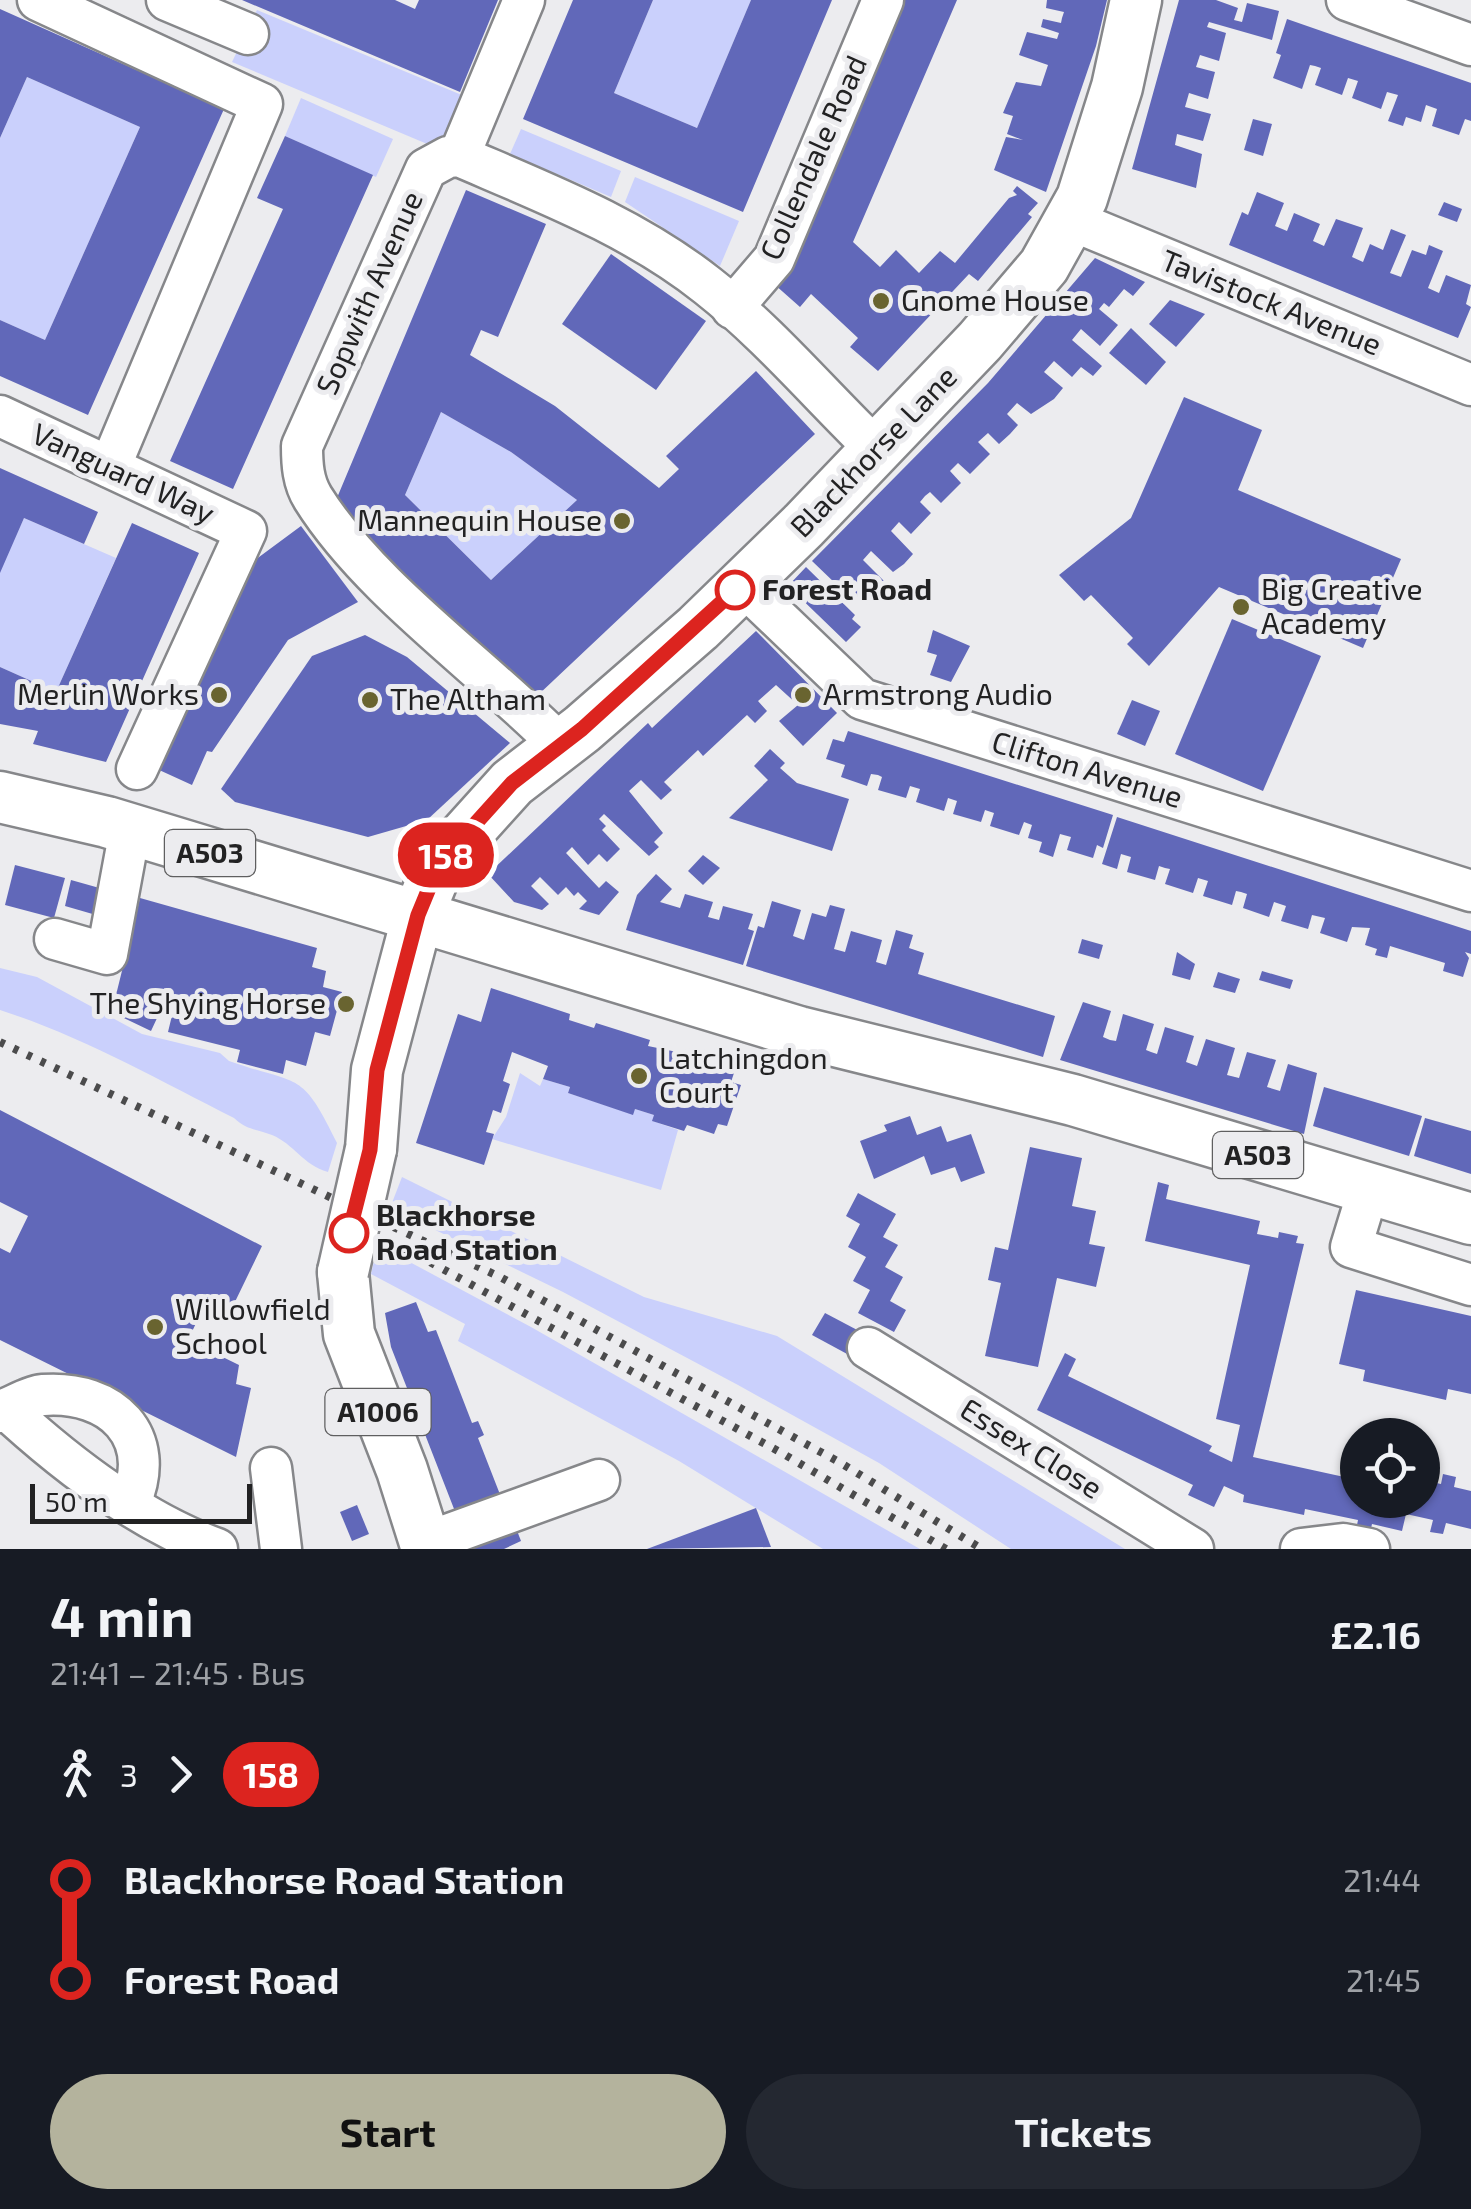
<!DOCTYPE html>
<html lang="en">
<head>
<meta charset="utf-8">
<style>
  :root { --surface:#171b24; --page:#242831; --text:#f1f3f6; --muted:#9ea1a6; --accent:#b4b39d }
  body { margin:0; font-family:"Exo 2",sans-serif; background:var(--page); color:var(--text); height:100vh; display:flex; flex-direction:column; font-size:38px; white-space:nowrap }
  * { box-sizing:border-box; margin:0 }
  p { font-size:32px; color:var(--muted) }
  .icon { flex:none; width:55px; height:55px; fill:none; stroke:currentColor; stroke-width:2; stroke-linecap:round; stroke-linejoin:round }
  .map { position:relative; height:1549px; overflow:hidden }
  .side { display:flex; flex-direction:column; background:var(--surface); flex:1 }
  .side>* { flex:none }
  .badge { padding:0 20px; border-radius:32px; font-size:35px; line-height:65px }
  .controls { position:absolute; left:1340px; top:1418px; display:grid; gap:20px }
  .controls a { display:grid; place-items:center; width:100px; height:100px; border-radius:50%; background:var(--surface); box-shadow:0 2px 8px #0004; font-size:50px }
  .scale { position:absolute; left:30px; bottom:25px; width:222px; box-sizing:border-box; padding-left:10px; border:5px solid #222223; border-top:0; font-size:28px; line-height:35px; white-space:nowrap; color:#222223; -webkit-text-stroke:8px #ececef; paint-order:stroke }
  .map>.badge { position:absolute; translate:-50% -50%; box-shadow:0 0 0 5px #fff }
  .legs { display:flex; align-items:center; gap:15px; height:110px; padding:0 50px; font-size:32px }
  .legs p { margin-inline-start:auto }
  .head { display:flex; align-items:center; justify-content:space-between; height:170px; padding:0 50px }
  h1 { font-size:55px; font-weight:700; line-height:75px }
  .action { display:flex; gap:20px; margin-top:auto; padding:20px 50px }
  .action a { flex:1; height:115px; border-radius:60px; background:var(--accent); color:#111; font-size:40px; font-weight:700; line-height:115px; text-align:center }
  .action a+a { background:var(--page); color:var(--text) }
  ul { padding:0 50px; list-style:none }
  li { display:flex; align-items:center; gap:35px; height:100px; font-size:38px }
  li i { display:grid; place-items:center; width:15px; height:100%; margin:0 12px; background:currentColor }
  li i::after { content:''; width:25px; height:25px; margin:-12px; border:8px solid; border-radius:50%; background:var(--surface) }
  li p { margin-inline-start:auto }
  li:first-child i { background:linear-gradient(#0000 50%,currentColor 0) }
  li:last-child i { background:linear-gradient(currentColor 50%,#0000 0) }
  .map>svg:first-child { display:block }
  .green { fill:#cad0fc }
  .building { fill:#6168b9; fill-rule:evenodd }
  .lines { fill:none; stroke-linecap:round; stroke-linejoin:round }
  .minor-casing { stroke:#86878a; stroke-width:45 }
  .major-casing { stroke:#86878a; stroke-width:55 }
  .minor { stroke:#fff; stroke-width:40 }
  .major { stroke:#fff; stroke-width:50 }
  .rail { stroke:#4b4b4c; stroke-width:8; stroke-dasharray:5 10; stroke-linecap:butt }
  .major-bridge-casing { stroke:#86878a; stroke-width:55; stroke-linecap:butt }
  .major-bridge { stroke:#fff; stroke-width:50 }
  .line-1-casing { stroke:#fff; stroke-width:22 }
  .line-1 { stroke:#dc241f; stroke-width:15 }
  .poi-dot { fill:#696430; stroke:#ececef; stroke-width:4 }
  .stop-1-dot { fill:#fff; stroke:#dc241f; stroke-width:5 }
  .labels { text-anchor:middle; stroke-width:10; stroke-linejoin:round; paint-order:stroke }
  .shield { fill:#ececef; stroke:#5f5f60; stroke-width:2.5 }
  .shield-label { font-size:28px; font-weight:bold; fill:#222223 }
  .street-label { font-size:30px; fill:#222223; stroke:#ececef }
  .poi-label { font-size:30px; fill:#222223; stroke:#ececef; text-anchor:start }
  .stop-label { font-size:30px; font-weight:bold; fill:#222223; stroke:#ececef; text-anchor:start }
</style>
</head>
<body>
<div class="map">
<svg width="1471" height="1549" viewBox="0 0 1471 1549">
  <rect width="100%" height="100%" fill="#ececef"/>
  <g class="green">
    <path d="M653 0H751L697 128 614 93Z"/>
    <path d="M257 10 469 98 448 138 432 146 232 62Z"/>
    <path d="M27 77 140 127 45 340 0 320V138Z"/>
    <path d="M301 98 393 139 376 177 285 136Z"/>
    <path d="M521 129 621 171 611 197 510 154Z"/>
    <path d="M635 177 739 221 720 266 625 202Z"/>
    <path d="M441 412 511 452 577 500 491 580 405 495Z"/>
    <path d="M24 518 116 558 56 692 0 667V569Z"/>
    <path d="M0 968 37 977 142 1034 220 1053 229 1061C300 1086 301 1069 337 1143L328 1172C303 1165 294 1144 272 1135 255 1128 248 1131 234 1118 157 1079 81 1036 0 1010Z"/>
    <path d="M520 1073 540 1086 543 1079 570 1087 568 1093 632 1114 635 1109 654 1115 653 1121 678 1130 661 1190 492 1139 506 1117Z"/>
    <path d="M402 1177 644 1297 777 1336 1125 1549H1011L879 1463 738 1385 563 1292 390 1208Z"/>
    <path d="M378 1245 531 1327 920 1549H823L679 1461 458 1341 465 1324 371 1274Z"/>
  </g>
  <g class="building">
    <path d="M242 0H395L415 9 419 0H498L460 92Z"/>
    <path d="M573 0H653L614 93 697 128 751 0H832L743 212 523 119Z"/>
    <path d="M904 0H957L853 242 880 267 896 250 919 273 940 251 955 263 1009 198 1017 195 1013 191 1017 186 1038 203 1028 214 1032 217 978 281 969 274 878 371 850 347 858 338 811 294 800 307 774 284 809 221Z"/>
    <path d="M1047 0H1107L1096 46 1046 192 994 170 1006 137 1023 140 1007 134 1013 116 1003 113 1016 82 1041 86 1048 65 1019 55 1027 32 1057 39 1059 33 1041 27 1043 19 1061 23 1062 18 1064 12 1046 8Z"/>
    <path d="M1179 0H1216L1238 8 1234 20 1242 22 1247 3 1279 11 1272 40 1209 22 1207 27 1226 33 1219 61 1200 55 1196 67 1215 72 1208 99 1189 93 1185 107 1211 114 1203 141 1177 134 1175 145 1202 154 1196 188 1132 169Z"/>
    <path d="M0 9 224 109 88 415 0 376V320L45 340 140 127 27 77 0 138Z"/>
    <path d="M1287 19 1471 83V121L1465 119 1459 135 1432 126 1437 109 1426 105 1421 122 1406 117 1403 126 1388 121 1398 95 1387 92 1381 109 1352 98 1358 81 1348 78 1342 95 1315 85 1321 68 1315 66 1310 65 1302 89 1273 78 1281 55 1276 53Z"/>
    <path d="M1253 119 1272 124 1263 156 1244 150Z"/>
    <path d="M285 136 373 175 233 489 170 461 283 209 257 198Z"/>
    <path d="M466 190 546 224 498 337 481 330 470 355 555 406 659 488 679 469 666 456 756 371 815 434 537 696 467 644 334 505ZM441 412 511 452 577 500 491 580 405 495Z"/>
    <path d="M1257 192 1284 203 1275 226 1287 231 1294 213 1320 224 1313 241 1324 246 1336 219 1363 228 1352 257 1363 262 1370 244 1383 250 1391 229 1406 235 1390 273 1401 277 1412 250 1426 255 1429 245 1443 251 1428 288 1439 293 1446 275 1471 285 1466 304 1471 307 1458 338 1229 245 1242 212 1248 215Z"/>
    <path d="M1444 202 1462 209 1457 222 1438 215Z"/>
    <path d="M611 254 706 321 656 390 562 324Z"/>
    <path d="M1095 258 1145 282 1133 296 1124 289 1109 307 1104 303 1099 309 1118 325 1100 346 1081 329 1072 340 1102 366 1093 376 1081 367 1072 377 1054 361 1044 372 1063 388 1054 399 1031 414 1017 403 1007 414 1018 425 1010 434 999 444 988 433 978 442 990 454 970 474 958 463 950 471 961 483 941 503 930 492 925 496 920 502 931 513 911 534 899 522 891 531 913 554 904 564 893 572 871 551 863 560 890 587 879 597 876 594 866 605 841 581 837 585 812 561 988 383Z"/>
    <path d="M1170 300 1205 314 1176 347 1149 324Z"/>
    <path d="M1131 328 1166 362 1146 385 1109 353Z"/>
    <path d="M1184 397 1262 430 1238 490 1401 559 1363 648 1219 587 1149 666 1127 644 1133 638 1091 595 1084 601 1059 575 1131 518Z"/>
    <path d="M0 468 98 512 84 544 24 518 0 573Z"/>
    <path d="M132 523 199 553 106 762 33 744 38 731 0 724V667L56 692Z"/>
    <path d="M301 526 358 602 288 640 212 752 207 751 192 785 157 769 244 568Z"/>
    <path d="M806 567 855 615 852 619 861 627 846 642 788 586Z"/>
    <path d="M1232 619 1321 656 1263 791 1175 754Z"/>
    <path d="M933 630 970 646 951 682 930 675 937 655 927 652Z"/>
    <path d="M756 631 837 713 803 746 779 721 798 705 776 685 758 701 767 711 755 723 747 715 703 756 698 750 664 782 672 790 661 800 641 780 629 791 663 833 654 842 659 847 649 856 604 814 599 819 606 826 602 830 620 849 607 862 599 854 588 865 572 847 566 853 599 888 606 881 619 892 599 915 579 909 587 901 578 892 574 896 566 887 558 895 540 877 531 886 549 904 542 910 514 902 488 874 648 723 652 728Z"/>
    <path d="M365 635 407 657 510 743 427 820 368 837 235 802 221 789 312 656Z"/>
    <path d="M1132 700 1160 711 1145 746 1117 734Z"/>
    <path d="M848 731 1113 815 1103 848 1097 845 1093 858 1067 850 1071 837 1060 834 1053 857 1039 852 1042 842 1028 838 1032 825 1024 822 1019 835 990 826 994 813 985 810 981 822 953 814 957 801 948 798 944 811 916 802 920 789 910 786 906 798 878 790 882 777 878 775 871 774 867 786 841 777 845 765 826 759 833 739 844 742Z"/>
    <path d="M770 749 785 763 780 768 797 783 849 799 832 851 729 818 768 780 754 766Z"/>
    <path d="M1117 817 1471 931V954L1465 952 1469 958 1463 977 1443 971 1445 963 1390 946 1387 958 1375 955 1377 949 1365 945 1370 928 1352 927 1347 942 1320 933 1325 918 1312 915 1308 929 1281 921 1286 906 1274 902 1269 917 1243 908 1247 894 1241 892 1236 891 1232 905 1203 896 1208 881 1198 878 1193 893 1165 884 1170 869 1165 868 1159 866 1155 880 1127 872 1131 857 1121 854 1117 869 1102 864Z"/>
    <path d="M703 855 720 868 703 885 688 871Z"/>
    <path d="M15 865 65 878 54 918 5 905Z"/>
    <path d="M656 874 672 889 660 902 680 908 685 894 713 902 708 917 719 920 723 906 753 914 748 929 754 931 743 965 626 930 637 895Z"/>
    <path d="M71 880 103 889 96 915 65 906Z"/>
    <path d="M140 898 317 948 312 967 326 971 323 987 342 992 330 1036 315 1032 306 1066 286 1060 283 1074 237 1062 240 1050 168 1032 175 1003 165 1001 151 1031 105 1009 117 991Z"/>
    <path d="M772 901 801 910 793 936 804 940 812 913 826 917 830 905 845 909 834 949 845 952 851 931 882 940 876 962 886 965 896 930 913 935 909 948 924 953 918 974 1055 1016 1043 1057 746 966 758 926 764 928Z"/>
    <path d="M1082 939 1103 945 1099 959 1078 953Z"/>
    <path d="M1177 952 1195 964 1190 980 1172 975Z"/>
    <path d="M1262 971 1293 980 1290 989 1259 980Z"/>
    <path d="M1218 972 1240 979 1235 993 1213 987Z"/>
    <path d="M491 988 570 1014 569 1020 594 1028 596 1023 650 1040 648 1046 706 1058 704 1064 734 1073 731 1082 741 1085 727 1126 718 1124 714 1134 687 1125 684 1131 652 1121 654 1115 635 1109 633 1115 568 1093 570 1087 543 1079 548 1066 512 1052 503 1081 510 1084 501 1113 493 1110 486 1132 494 1134 484 1165 416 1143 458 1014 481 1022Z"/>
    <path d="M1083 1002 1111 1011 1103 1037 1110 1040 1116 1041 1123 1014 1154 1024 1146 1050 1151 1052 1157 1054 1165 1027 1194 1036 1186 1062 1197 1066 1206 1039 1235 1048 1227 1075 1239 1078 1247 1052 1276 1060 1267 1087 1280 1091 1288 1064 1317 1073 1304 1134 1060 1060Z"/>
    <path d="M1324 1087 1422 1116 1409 1156 1313 1126Z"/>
    <path d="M0 1110 262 1246 232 1308 209 1296 188 1340 239 1365 236 1384 251 1388 236 1457 0 1340V1248L10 1253 28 1216 0 1202Z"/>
    <path d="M910 1116 917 1135 941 1126 947 1142 971 1134 985 1173 961 1182 955 1167 931 1175 924 1156 874 1179 860 1141 887 1131 884 1125Z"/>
    <path d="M1425 1118 1471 1131V1174L1414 1156Z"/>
    <path d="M1030 1147 1082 1158 1072 1206 1096 1211 1089 1244 1105 1247 1096 1287 1057 1278 1038 1367 985 1356 1001 1283 988 1280 995 1247 1008 1250Z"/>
    <path d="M1158 1182 1169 1185 1166 1199 1260 1221 1257 1234 1278 1238 1279 1232 1298 1236 1296 1243 1304 1244 1253 1457 1358 1480V1500H1422V1480L1441 1484 1443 1474 1456 1477 1454 1487 1471 1491V1529L1446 1523 1443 1534 1430 1532 1433 1520 1406 1514 1402 1531 1372 1524 1370 1533 1356 1530 1358 1520 1305 1509 1304 1515 1243 1502 1244 1495 1224 1486 1214 1507 1188 1495 1193 1485 1037 1410 1065 1353 1076 1359 1068 1376 1212 1446 1209 1451 1232 1462 1240 1425 1216 1419 1250 1265 1145 1241Z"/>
    <path d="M858 1193 896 1214 883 1237 898 1245 885 1267 903 1277 890 1301 906 1310 894 1332 858 1313 870 1290 853 1281 866 1257 848 1247 860 1224 846 1216Z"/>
    <path d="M1356 1290 1471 1316V1394L1448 1389 1446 1400 1363 1381 1365 1370 1339 1364Z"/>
    <path d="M416 1302 428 1332 436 1330 472 1423 478 1421 484 1435 478 1438 501 1497 456 1514 391 1347 385 1313Z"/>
    <path d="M825 1313 861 1332 849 1355 812 1335Z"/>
    <path d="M357 1505 369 1534 352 1541 340 1512Z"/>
    <path d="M756 1508 771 1547 647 1549Z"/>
    <path d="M516 1528 521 1541 504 1549H463Z"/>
  </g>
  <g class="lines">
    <g class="minor-casing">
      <g id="minor">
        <path d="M38 0 262 104 110 467"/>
        <path d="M167 0 248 34"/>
        <path d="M1347 0 1471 45"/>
        <path d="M459 156 524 0"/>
        <path d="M1071 220 1471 385"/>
        <path d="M732 308 774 259 883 0"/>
        <path d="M0 416 246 531 137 769"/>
        <path d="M742 584 862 699 1471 891"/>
        <path d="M559 744C482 666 370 589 313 498 303 482 302 464 302 446L426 169 448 157 459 156C545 193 634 227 708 286 769 334 821 396 877 450"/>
        <path d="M55 939 107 954 130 830"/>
        <path d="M1369 1188 1351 1247 1471 1285"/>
        <path d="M868 1348 1193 1549"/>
        <path d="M6 1409C18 1404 31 1396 43 1395 112 1390 159 1436 130 1503"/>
        <path d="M0 1412 6 1409C66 1464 139 1521 217 1549"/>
        <path d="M271 1468 281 1549"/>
        <path d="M425 1543 599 1480"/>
        <path d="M1301 1549 1343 1544 1369 1549"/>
      </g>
    </g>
    <g class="major-casing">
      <g id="major">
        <path d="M0 797 107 822 799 1032 1073 1100 1471 1219"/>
        <path d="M371 1149 377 1070 418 915 439 864 512 783 582 729 698 628 804 525 980 341 1044 266 1082 198 1117 87 1136 0"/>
        <path d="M343 1272 349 1334 402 1470 427 1549"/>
      </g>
    </g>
    <use href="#minor" class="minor"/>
    <use href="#major" class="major"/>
    <g class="rail">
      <path d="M0 1042 500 1277 839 1462 982 1549"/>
      <path d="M404 1248 780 1452 946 1549"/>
    </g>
    <g class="major-bridge-casing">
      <path id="major-bridge" d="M343 1272 371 1149"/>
    </g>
    <use href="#major-bridge" class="major-bridge"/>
  </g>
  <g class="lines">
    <g class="line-1-casing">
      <path id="line-1" d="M349 1233 370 1150 377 1070 418 915 439 864 512 783 582 729 735 590"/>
    </g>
    <use href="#line-1" class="line-1"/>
  </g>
  <g class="poi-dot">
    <circle cx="881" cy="301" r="10"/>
    <circle cx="622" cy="521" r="10"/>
    <circle cx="1241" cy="607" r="10"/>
    <circle cx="219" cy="695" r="10"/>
    <circle cx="803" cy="695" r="10"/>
    <circle cx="370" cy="700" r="10"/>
    <circle cx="346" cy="1004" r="10"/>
    <circle cx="639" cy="1076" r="10"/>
    <circle cx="155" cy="1327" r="10"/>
  </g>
  <g class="stop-1-dot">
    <circle cx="735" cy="590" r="18"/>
    <circle cx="349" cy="1233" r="18"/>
  </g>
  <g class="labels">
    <g class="shield">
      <rect x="165" y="830" width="90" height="46" rx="8"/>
      <rect x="1213" y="1132" width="90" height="46" rx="8"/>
      <rect x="325.5" y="1389" width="105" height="46" rx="8"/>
    </g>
    <g class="shield-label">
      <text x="210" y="863">A503</text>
      <text x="1258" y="1165">A503</text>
      <text x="378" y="1422">A1006</text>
    </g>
    <g class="street-label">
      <text transform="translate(814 158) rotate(-66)" y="10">Collendale Road</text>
      <text transform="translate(370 293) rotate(-66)" y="10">Sopwith Avenue</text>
      <text transform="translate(1271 303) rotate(22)" y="10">Tavistock Avenue</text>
      <text transform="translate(874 452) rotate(-46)" y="10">Blackhorse Lane</text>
      <text transform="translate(123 474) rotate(25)" y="10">Vanguard Way</text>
      <text transform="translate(1087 770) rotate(17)" y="10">Clifton Avenue</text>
      <text transform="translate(1031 1449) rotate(32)" y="10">Essex Close</text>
    </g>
    <g class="poi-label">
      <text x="901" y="311">Gnome House</text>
      <text x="602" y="531" text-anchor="end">Mannequin House</text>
      <text x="1261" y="600">Big Creative<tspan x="1261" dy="34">Academy</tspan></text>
      <text x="199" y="705" text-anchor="end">Merlin Works</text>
      <text x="823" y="705">Armstrong Audio</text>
      <text x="390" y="710">The Altham</text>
      <text x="326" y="1014" text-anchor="end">The Shying Horse</text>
      <text x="659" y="1069">Latchingdon<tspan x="659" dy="34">Court</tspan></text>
      <text x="175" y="1320">Willowfield<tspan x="175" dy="34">School</tspan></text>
    </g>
    <g class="stop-label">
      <text x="762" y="600">Forest Road</text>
      <text x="376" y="1226">Blackhorse<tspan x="376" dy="34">Road Station</tspan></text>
    </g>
  </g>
</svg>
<div class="controls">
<a><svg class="icon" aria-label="locate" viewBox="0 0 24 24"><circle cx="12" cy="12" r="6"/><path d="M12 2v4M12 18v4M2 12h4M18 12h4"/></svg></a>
</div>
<div class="scale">50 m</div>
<b class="badge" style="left:446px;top:855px;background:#dc241f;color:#fff">158</b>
</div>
<section class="side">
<div class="head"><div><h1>4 min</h1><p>21:41 – 21:45 · Bus</p></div><b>£2.16</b></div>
<div class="legs"><svg class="icon" aria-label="walk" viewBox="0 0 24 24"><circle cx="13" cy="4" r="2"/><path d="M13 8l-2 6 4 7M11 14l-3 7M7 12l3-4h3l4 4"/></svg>3<svg class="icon" aria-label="forward" viewBox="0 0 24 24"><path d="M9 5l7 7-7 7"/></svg><b class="badge" style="background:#dc241f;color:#fff">158</b></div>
<ul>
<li><i style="color:#dc241f"></i><b>Blackhorse Road Station</b><p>21:44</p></li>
<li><i style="color:#dc241f"></i><b>Forest Road</b><p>21:45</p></li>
</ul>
<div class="action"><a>Start</a><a>Tickets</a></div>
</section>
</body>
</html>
